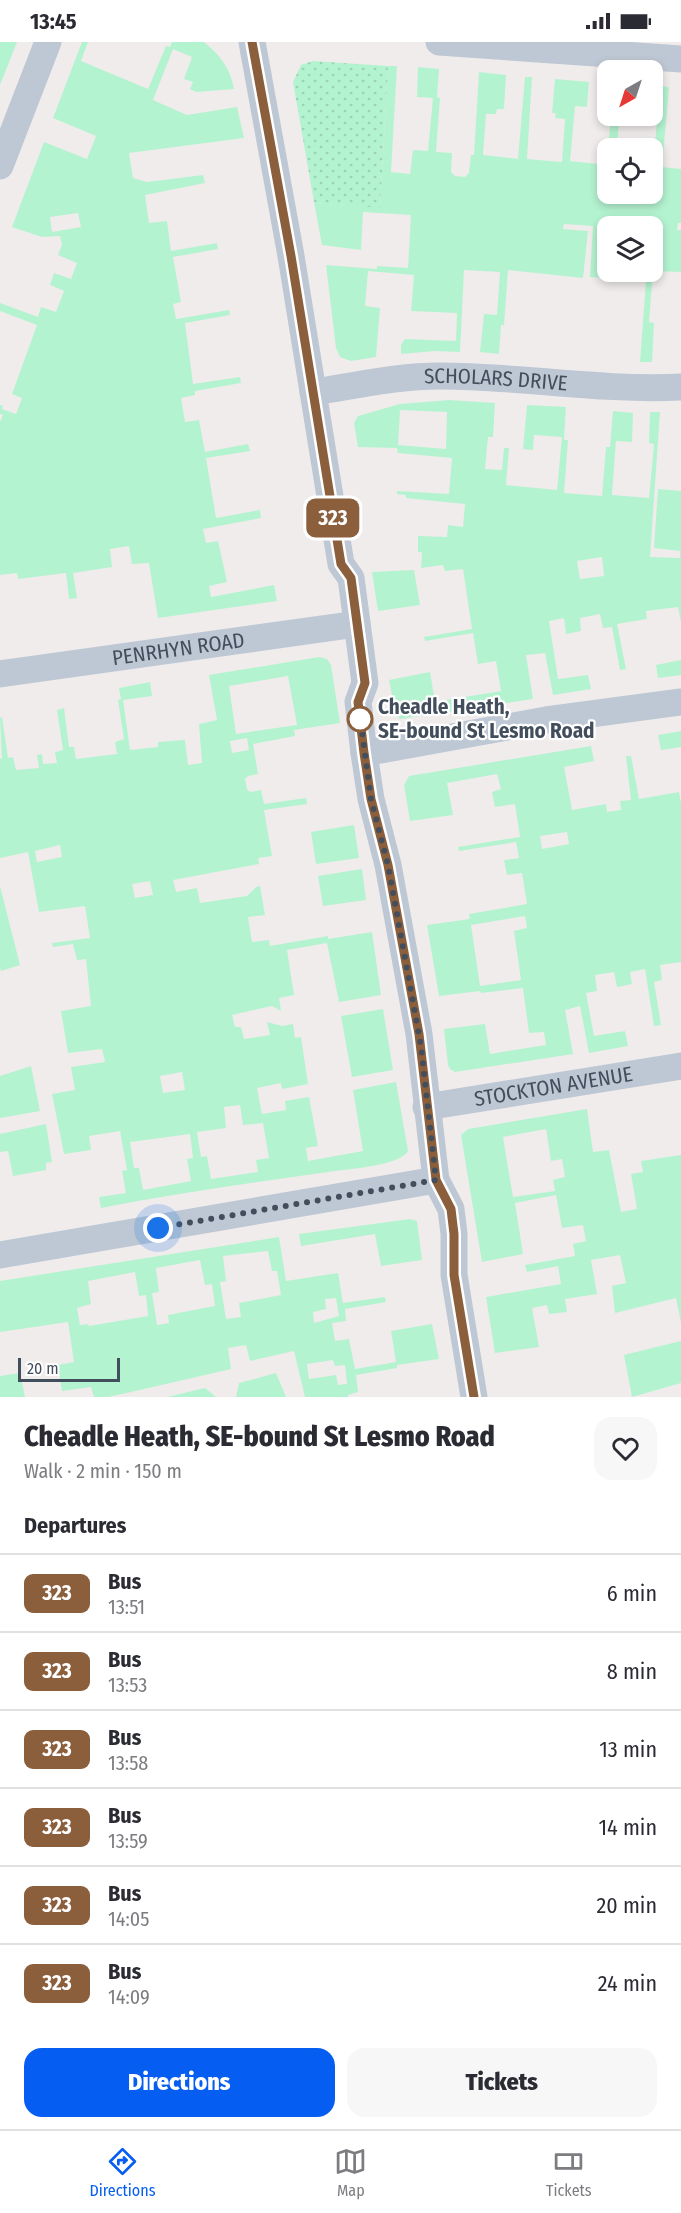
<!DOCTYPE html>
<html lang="en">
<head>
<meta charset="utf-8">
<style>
  :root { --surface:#fff; --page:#f7f7f7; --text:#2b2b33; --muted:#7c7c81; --line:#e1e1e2; --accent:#055ef1 }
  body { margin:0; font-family:"Fira Sans Condensed",sans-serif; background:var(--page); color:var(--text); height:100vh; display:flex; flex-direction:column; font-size:22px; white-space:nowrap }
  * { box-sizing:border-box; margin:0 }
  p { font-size:20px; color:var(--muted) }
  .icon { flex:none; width:33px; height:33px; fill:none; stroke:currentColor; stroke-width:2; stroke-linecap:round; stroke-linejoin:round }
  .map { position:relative; height:1355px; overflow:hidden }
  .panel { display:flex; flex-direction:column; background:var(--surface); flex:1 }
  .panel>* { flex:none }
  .badge { padding:0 12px; border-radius:9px; font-size:21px; line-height:39px }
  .needle { width:39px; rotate:219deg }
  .tools { position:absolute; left:597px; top:18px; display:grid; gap:12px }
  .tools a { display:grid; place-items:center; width:66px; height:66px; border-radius:12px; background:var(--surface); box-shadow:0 3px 9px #0003; font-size:30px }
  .scale { position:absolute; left:18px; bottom:15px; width:102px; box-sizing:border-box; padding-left:6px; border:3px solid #434e5c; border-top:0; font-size:16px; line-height:21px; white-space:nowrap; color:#434e5c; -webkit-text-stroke:4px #fff; paint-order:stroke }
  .you { position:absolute; width:30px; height:30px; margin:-15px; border:4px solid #fff; border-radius:50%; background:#1a73e8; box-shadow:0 0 0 9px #1a73e833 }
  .map>.badge { position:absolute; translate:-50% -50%; box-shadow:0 0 0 3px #fff }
  h2 { padding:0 24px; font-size:22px; line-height:54px }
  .round { display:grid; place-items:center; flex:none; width:63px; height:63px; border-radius:18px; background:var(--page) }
  .head { display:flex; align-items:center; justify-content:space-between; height:102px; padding:0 24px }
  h1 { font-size:28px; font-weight:800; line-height:45px }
  .button { display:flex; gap:12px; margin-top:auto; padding:12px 24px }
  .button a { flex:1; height:69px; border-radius:18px; background:var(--accent); color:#fff; font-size:24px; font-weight:800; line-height:69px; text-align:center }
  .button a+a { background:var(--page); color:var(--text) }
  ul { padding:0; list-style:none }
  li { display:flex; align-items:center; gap:18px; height:78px; padding:0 24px; border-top:2px solid var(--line) }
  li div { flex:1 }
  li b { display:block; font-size:22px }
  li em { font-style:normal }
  li .badge { min-width:66px; font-weight:700; text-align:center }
  .status { display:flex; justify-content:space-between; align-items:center; height:42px; padding:0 30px; background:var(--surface); direction:ltr }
  .status svg { height:16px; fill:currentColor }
  .dock { display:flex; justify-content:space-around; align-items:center; height:84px; border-top:2px solid var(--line); background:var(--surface); font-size:16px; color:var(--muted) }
  .dock a { display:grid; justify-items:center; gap:3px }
  .dock .selected { color:var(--accent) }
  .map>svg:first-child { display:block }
  .green { fill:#b4f3d0; fill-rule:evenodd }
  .park { fill:url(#park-dots) }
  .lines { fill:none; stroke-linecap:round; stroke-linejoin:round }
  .minor { stroke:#bec8d4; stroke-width:27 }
  .line-casing { stroke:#fff; stroke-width:14 }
  .line { stroke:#8b5e3c; stroke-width:9 }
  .walk { stroke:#434e5c; stroke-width:6; stroke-dasharray:0 10.8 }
  .stop-dot { fill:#fff; stroke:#8b5e3c; stroke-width:3 }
  .labels { text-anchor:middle; stroke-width:4.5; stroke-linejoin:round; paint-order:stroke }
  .street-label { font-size:21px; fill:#434e5c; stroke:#fff }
  .stop-label { font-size:21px; font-weight:bold; fill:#434e5c; stroke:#fff; text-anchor:start }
</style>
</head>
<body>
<div class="status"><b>13:45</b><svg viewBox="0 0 49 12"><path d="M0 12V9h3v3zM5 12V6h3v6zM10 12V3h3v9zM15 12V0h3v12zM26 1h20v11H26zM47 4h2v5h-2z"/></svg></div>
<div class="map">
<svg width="681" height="1355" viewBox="0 0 681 1355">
  <defs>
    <pattern id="park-dots" width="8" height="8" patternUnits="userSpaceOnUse" patternTransform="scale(1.5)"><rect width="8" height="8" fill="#b4f3d0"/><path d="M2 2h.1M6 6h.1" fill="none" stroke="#9cd2b5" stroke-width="1.8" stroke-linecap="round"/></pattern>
  </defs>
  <rect width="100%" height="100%" fill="#f0ecec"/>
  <g class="green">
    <path d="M0 0H17L0 43Z"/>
    <path d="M82 0H88L81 19 148 47 166 4 170 5 172 0H204C221 14 230 26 234 47L196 50 190 47 193 40 184 37 192 15 173 7 153 58 187 73 237 65 244 96 129 111 133 136 147 140 203 133 205 141 145 153 149 181 167 179 171 209 217 201 218 207 173 215 181 260 173 262 176 277 229 268 230 273 185 281 193 342 240 335 241 341 195 349V353L181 356 185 380 199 378 205 410 248 402 250 409 206 416 216 476 260 468 261 476 203 487 206 501 218 499 227 540 209 544 211 555 274 543 277 559 158 576 149 521 132 522 129 504 110 507 112 525 73 531 77 556 69 557 66 531 18 537 17 531 0 533V380L3 373 0 372V363L3 364 2 367 16 372 22 356 12 352 37 283 0 269V261L38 275 41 265 56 270 64 249 50 243 54 231 71 237 77 221 58 213 62 203 60 194 42 195 12 185 44 100 87 117 96 94 53 76ZM78 171 81 185 52 190 50 175Z"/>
    <path d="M388 24H397L391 130 410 132 413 108 428 109 433 56 417 55 418 25 439 27 437 55 440 56 436 110 452 111 451 130 455 134 465 135 469 131 471 113H474L479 30 506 33 504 67H497L496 72H486L483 113 518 117 525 35H532L527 117 562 120 565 77 555 76 556 71H552L555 37 589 40 587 65 575 64 570 119 607 123V119L608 152H652L653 126 660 44 669 45 662 125 681 127V181H678L677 188H681V230L653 229 649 280 654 281 652 320H640L646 239H643V230H652V184H608V230H618V237L590 235 593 184 564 182 563 187 588 189 583 236 508 228 504 283H501L499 312 480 310 484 272 497 273 500 230 464 228 460 310 435 309 401 312V303L405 297 456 299 457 271 411 269 414 233 368 229 365 264 380 266 376 315 351 319 340 315 336 306 326 223 377 227V224L408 226 411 173 363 170 361 208 322 203 314 160 380 165Z"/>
    <path d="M611 74H635V78L619 77 617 106H608Z"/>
    <path d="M449 358 495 361 493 395H488L485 427 502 428 504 406H509L506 443 557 448 562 395 534 393 533 408 523 407 527 363 566 365 564 398H568L564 451 602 454 606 405H610L613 369 633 371 632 400 616 399 612 453 649 456 654 402 649 401 650 370H660L650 515 680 516V509L654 506 658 447 681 449V580L678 565 646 569 647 577 617 582 626 627 620 628 612 585 603 586 600 572 580 576 581 589 566 592 564 576 549 579 558 637 588 633 591 647 553 653 545 611 526 613 533 657 400 677 396 673 389 638 430 630 435 660 501 649 496 619 478 622 473 591 425 599 424 595 472 587 463 527 445 529 443 523 421 526 422 510H418V494L447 495 448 483 463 485 465 462 406 456V453L397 452V449L449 452 452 416 398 411 397 406 358 405 354 381 358 374 400 362ZM400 368 447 370 446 407 398 403ZM602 515 604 534 580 537 577 519Z"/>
    <path d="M414 528 420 563 378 569 372 530Z"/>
    <path d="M319 615 327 617 331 623 340 681 294 688 295 694 253 702 258 732 248 734 245 737 247 747 250 750 261 748 264 762 306 756 307 762 264 768 272 814 258 816 259 822 173 838 176 850 197 846 200 861 247 854 256 845 260 844 265 873 248 875 252 900 269 898 270 904 328 894V897L372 890 381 953 339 960 327 901 287 908 294 953 279 956 281 969 272 964 232 973 235 985H241L244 997 270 993 267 980 282 984 293 982 295 996 301 995 308 1042 282 1047 281 1041 257 1046 262 1072 286 1068 285 1059 309 1055 318 1104 306 1106 308 1119 363 1109 353 1048 396 1040 408 1109C401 1123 351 1127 335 1129 257 1140 178 1151 101 1166L99 1155 126 1151 122 1129 127 1128 120 1089 89 1094 91 1108 64 1112 52 1052 75 1048 71 1025 105 1020 102 1007 68 1011 61 969 91 964 86 917 77 918 73 902 53 905 52 901 90 896 85 864 39 870 28 810 0 816V717L2 716 0 676 2 675 8 716 13 715 16 728 39 726 37 713 42 712 43 722 57 721 55 710 63 708 57 668 64 666 69 705H74L76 717 117 712 115 700 124 697 118 658 121 657 119 646 150 640 152 654 123 658 130 708 158 705V700L185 698 188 723 202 721 199 682 217 678 209 633ZM288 634 297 683 236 692 229 644ZM247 696 249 708 232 711 230 699ZM60 803 62 815 37 820 35 809ZM150 839 153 853 135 856 132 842ZM182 1030 185 1048 163 1051 160 1034ZM240 1063 243 1083 263 1081 269 1116 256 1118 258 1130 211 1137 207 1114 201 1115 197 1090 226 1086 224 1065ZM190 1092 193 1116 187 1117 191 1139 143 1148 139 1126H134L130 1100Z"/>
    <path d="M681 618V633L658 636 656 623Z"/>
    <path d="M681 689V705L661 708 658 693Z"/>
    <path d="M591 704 594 719 564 725 572 768 606 762 607 770 621 768 620 759 631 758 626 714H631L639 757 679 750 681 761V920L660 923 662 938 654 940 661 983 654 984 645 927 630 930 632 942 617 945 614 930 595 933 597 949 586 951 594 994 625 989 628 1004 589 1011 580 964 565 968 573 1012 455 1030 450 1027 448 1023 444 987 485 982 490 1012 546 1003 544 990 529 991 523 946 481 951 480 949 439 954 427 883 470 877 469 872 527 862 522 831 507 833 504 818 519 816 516 800 459 809 458 805 520 795 515 762 495 765 492 750 501 747 497 732 447 741 453 773 410 779 404 743 409 734ZM567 790 569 802 542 807 540 794ZM525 874 527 886 514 889 521 938 480 944 471 883Z"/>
    <path d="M354 783 359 816 316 822 311 790Z"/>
    <path d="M362 827 366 858 323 864 318 834Z"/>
    <path d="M0 844 20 923 1 929 0 925Z"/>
    <path d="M383 967 393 1028 352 1035 341 974Z"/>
    <path d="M31 1024 40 1069 0 1076V1034Z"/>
    <path d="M587 1067 593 1110 609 1108 621 1170 637 1167 631 1132 643 1130 641 1119 681 1113V1281L676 1256 615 1271 612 1244 626 1241 620 1213 591 1218 597 1252 565 1257 567 1270 549 1272 547 1263 532 1266 539 1305 495 1311 486 1255 561 1242 558 1224 527 1230 525 1223 575 1214 573 1202 586 1199 583 1183 562 1186 556 1153 515 1161 523 1212 482 1220 461 1093 468 1087ZM546 1087 551 1119 562 1117 565 1135 553 1138 555 1149 513 1155 503 1095Z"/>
    <path d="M46 1082 52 1120 46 1121V1128L13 1134 8 1109 0 1110V1092Z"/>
    <path d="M410 1177 417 1179 422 1218 381 1224 375 1192 301 1204 299 1192Z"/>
    <path d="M279 1195 286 1239 338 1231 343 1261 385 1255 386 1260 345 1267 346 1279 332 1281 335 1299 349 1297 355 1327 396 1320 391 1289 432 1282 439 1317 397 1323V1326L356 1333 358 1350 348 1353V1355H305L294 1309 250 1319 246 1303 228 1306 231 1327 131 1350 108 1355H94L91 1345 62 1349 58 1323 74 1320 68 1280 0 1290V1239ZM268 1209 272 1229H277L281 1253 239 1261 241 1275 226 1277 220 1240 226 1239 223 1214ZM200 1218 205 1243 212 1242 215 1264 168 1273 169 1281 157 1283 152 1251 159 1250 156 1226ZM135 1230 139 1254 146 1253 148 1274 89 1284 88 1282 80 1283 77 1266 91 1262 88 1239ZM336 1256 339 1274 314 1281 313 1270 326 1267 325 1257ZM333 1318 335 1324 345 1323 347 1342 338 1343 336 1333 309 1337 307 1322Z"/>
    <path d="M681 1299V1341L632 1355 624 1313Z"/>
    <path d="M20 1331 25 1355H0V1334Z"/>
    <path d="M276 1331 286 1355H236L239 1341Z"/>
    <path d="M205 1346 216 1355H167Z"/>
  </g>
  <path class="park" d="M313 19 388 24 380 166 314 160 293 40 301 23Z"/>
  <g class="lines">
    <g class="minor">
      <path d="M252 0 291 214 341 522 351 536 365 641 358 660 364 711 371 757 388 823 419 992 436 1138 451 1167 454 1192V1233L474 1355"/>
      <path d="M439 0 681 17"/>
      <path d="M0 124 48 0"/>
      <path id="s1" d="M313 350C355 344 397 334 440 334 520 334 600 349 681 345"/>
      <path id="s2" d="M0 632 357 582"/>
      <path d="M364 711 546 678 681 660"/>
      <path id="s3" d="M426 1065 681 1024"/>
      <path d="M0 1213 436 1138"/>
    </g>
  </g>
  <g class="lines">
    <g class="line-casing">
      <path id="line" d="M252 0 291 214 341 522 351 536 365 641 358 660 364 711 371 757 388 823 419 992 436 1138 451 1167 454 1192V1233L474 1355"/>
    </g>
    <use href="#line" class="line"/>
    <path class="walk" d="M158 1186 436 1138 421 1004 388 823 371 757 360 674V677"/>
  </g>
  <circle class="stop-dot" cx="360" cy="677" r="12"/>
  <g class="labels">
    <g class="street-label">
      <text dy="7" stroke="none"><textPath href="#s1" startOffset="184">SCHOLARS DRIVE</textPath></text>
      <text dy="7" stroke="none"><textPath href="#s2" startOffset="180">PENRHYN ROAD</textPath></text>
      <text dy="7" stroke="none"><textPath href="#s3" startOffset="129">STOCKTON AVENUE</textPath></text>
    </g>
    <g class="stop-label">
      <text x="378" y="672">Cheadle Heath,<tspan x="378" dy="24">SE-bound St Lesmo Road</tspan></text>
    </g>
  </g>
</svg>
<div class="tools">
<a><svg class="needle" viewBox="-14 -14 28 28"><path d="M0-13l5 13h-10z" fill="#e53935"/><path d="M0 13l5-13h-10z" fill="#7c7c81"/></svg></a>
<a><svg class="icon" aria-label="locate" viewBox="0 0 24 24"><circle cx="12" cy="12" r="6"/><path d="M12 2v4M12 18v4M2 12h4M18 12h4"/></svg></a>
<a><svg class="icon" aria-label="layers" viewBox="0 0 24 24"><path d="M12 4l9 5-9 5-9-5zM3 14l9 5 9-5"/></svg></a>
</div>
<div class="scale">20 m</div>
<div class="you" style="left:158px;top:1186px"></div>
<b class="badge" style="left:333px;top:476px;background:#8b5e3c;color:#fff">323</b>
</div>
<section class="panel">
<div class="head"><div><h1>Cheadle Heath, SE-bound St Lesmo Road</h1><p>Walk · 2 min · 150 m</p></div><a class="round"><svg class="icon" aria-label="heart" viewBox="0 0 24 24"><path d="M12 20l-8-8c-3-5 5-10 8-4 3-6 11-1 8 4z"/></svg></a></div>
<h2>Departures</h2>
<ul>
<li><span class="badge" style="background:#8b5e3c;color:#fff">323</span><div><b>Bus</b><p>13:51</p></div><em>6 min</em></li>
<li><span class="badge" style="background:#8b5e3c;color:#fff">323</span><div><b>Bus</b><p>13:53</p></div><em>8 min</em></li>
<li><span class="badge" style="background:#8b5e3c;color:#fff">323</span><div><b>Bus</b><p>13:58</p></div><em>13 min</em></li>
<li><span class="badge" style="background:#8b5e3c;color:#fff">323</span><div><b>Bus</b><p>13:59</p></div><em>14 min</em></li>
<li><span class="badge" style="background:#8b5e3c;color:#fff">323</span><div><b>Bus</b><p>14:05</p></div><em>20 min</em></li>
<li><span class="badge" style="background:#8b5e3c;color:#fff">323</span><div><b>Bus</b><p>14:09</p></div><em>24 min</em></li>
</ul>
<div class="button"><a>Directions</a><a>Tickets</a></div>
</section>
<nav class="dock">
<a class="selected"><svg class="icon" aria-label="directions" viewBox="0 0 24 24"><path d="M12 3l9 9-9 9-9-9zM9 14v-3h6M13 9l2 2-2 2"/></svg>Directions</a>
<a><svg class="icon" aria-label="map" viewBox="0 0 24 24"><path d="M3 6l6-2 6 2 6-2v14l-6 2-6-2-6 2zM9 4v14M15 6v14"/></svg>Map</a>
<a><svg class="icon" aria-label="tickets" viewBox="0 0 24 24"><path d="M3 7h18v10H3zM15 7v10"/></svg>Tickets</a>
</nav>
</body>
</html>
